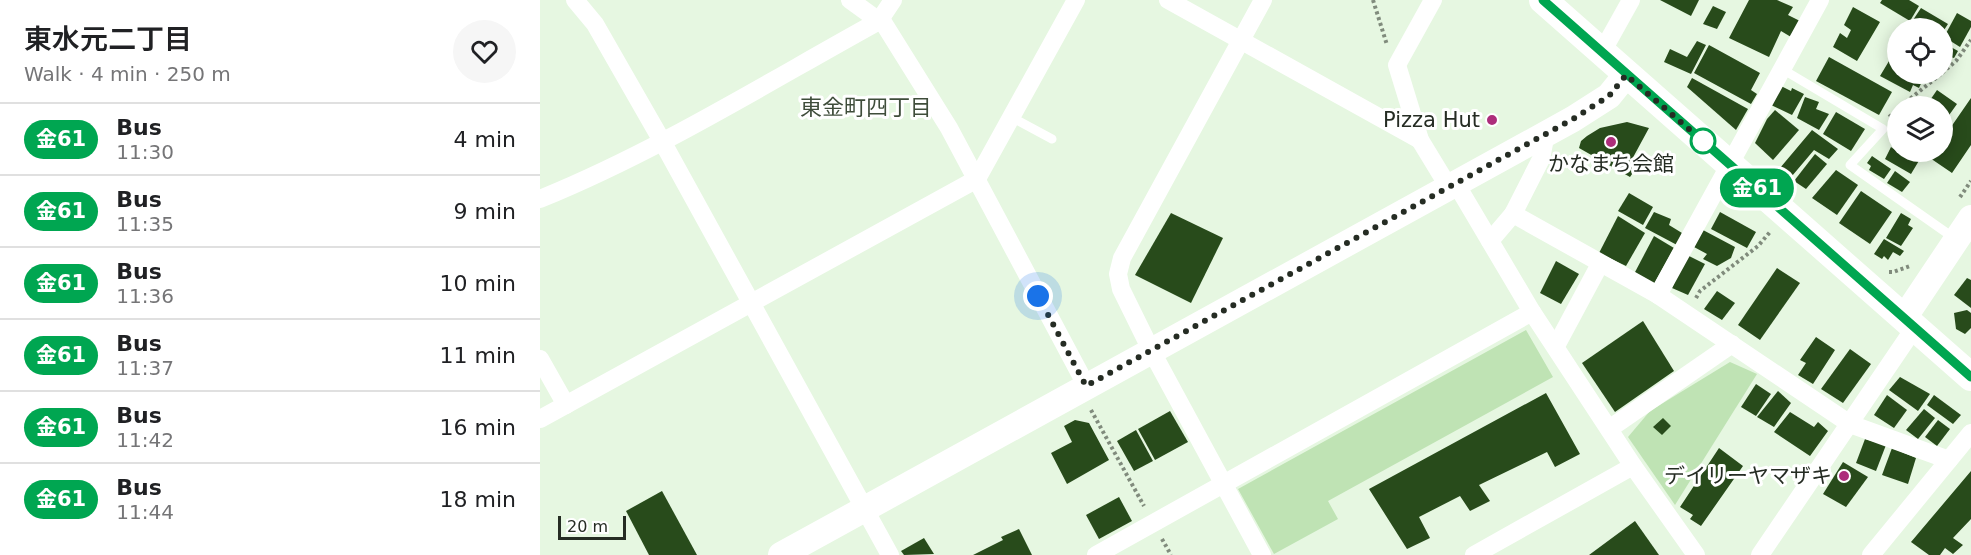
<!DOCTYPE html>
<html lang="en">
<head>
<meta charset="utf-8">
<style>
  :root { --surface:#fff; --page:#f6f6f6; --text:#202124; --muted:#757577; --line:#e0e0e0 }
  body { margin:0; font-family:"DejaVu Sans","Noto Sans JP",sans-serif; background:var(--page); color:var(--text); height:100vh; display:flex; flex-direction:column; font-size:22px; white-space:nowrap }
  * { box-sizing:border-box; margin:0 }
  p { font-size:20px; color:var(--muted) }
  .icon { flex:none; width:33px; height:33px; fill:none; stroke:currentColor; stroke-width:2; stroke-linecap:round; stroke-linejoin:round }
  .map { position:relative; flex:1; overflow:hidden }
  .sheet { display:flex; flex-direction:column; background:var(--surface); width:540px }
  .sheet>* { flex:none }
  .badge { padding:0 12px; border-radius:20px; font-size:21px; line-height:39px }
  .fabs { position:absolute; left:1347px; top:18px; display:grid; gap:12px }
  .fabs a { display:grid; place-items:center; width:66px; height:66px; border-radius:50%; background:var(--surface); box-shadow:0 3px 15px #0003; font-size:30px }
  .scale { position:absolute; left:18px; bottom:15px; width:68px; box-sizing:border-box; padding-left:6px; border:3px solid #252c23; border-top:0; font-size:16px; line-height:21px; white-space:nowrap; color:#252c23; -webkit-text-stroke:4px #fff; paint-order:stroke }
  .you { position:absolute; width:30px; height:30px; margin:-15px; border:4px solid #fff; border-radius:50%; background:#1a73e8; box-shadow:0 0 0 9px #1a73e833 }
  .map>.badge { position:absolute; translate:-50% -50%; box-shadow:0 0 0 3px #fff }
  .round { display:grid; place-items:center; flex:none; width:63px; height:63px; border-radius:32px; background:var(--page) }
  .headline { display:flex; align-items:center; justify-content:space-between; height:102px; padding:0 24px }
  h1 { font-size:28px; font-weight:600; line-height:45px }
  ul { padding:0; list-style:none }
  li { display:flex; align-items:center; gap:18px; height:72px; padding:0 24px; border-top:2px solid var(--line) }
  li div { flex:1 }
  li b { display:block; font-size:22px }
  li em { font-style:normal }
  li .badge { min-width:66px; font-weight:700; text-align:center }
  main { display:flex; flex:1; min-height:0 }
  .map>svg:first-child { display:block }
  .green { fill:#bfe3b4 }
  .building { fill:#284b1b }
  .lines { fill:none; stroke-linecap:round; stroke-linejoin:round }
  .path { stroke:#808b7c; stroke-width:4; stroke-dasharray:3 3; stroke-linecap:butt }
  .lane { stroke:#fff; stroke-width:9 }
  .street { stroke:#fff; stroke-width:18 }
  .secondary { stroke:#fff; stroke-width:26 }
  .primary { stroke:#fff; stroke-width:28 }
  .line-casing { stroke:#fff; stroke-width:14 }
  .line { stroke:#00a651; stroke-width:9 }
  .walk { stroke:#252c23; stroke-width:6; stroke-dasharray:0 10.8 }
  .poi-dot { fill:#ad2d7b; stroke:#fff; stroke-width:2 }
  .stop-dot { fill:#fff; stroke:#00a651; stroke-width:3 }
  .labels { text-anchor:middle; stroke-width:6; stroke-linejoin:round; paint-order:stroke }
  .poi-label { font-size:21px; fill:#252c23; stroke:#fff; text-anchor:end }
  .neighbourhood-label { font-size:22px; fill:#3f4d3b; stroke:#fff }
</style>
</head>
<body>
<main>
<section class="sheet">
<div class="headline"><div><h1>東水元二丁目</h1><p>Walk · 4 min · 250 m</p></div><a class="round"><svg class="icon" aria-label="heart" viewBox="0 0 24 24"><path d="M12 20l-8-8c-3-5 5-10 8-4 3-6 11-1 8 4z"/></svg></a></div>
<ul>
<li><span class="badge" style="background:#00a651;color:#fff">金61</span><div><b>Bus</b><p>11:30</p></div><em>4 min</em></li>
<li><span class="badge" style="background:#00a651;color:#fff">金61</span><div><b>Bus</b><p>11:35</p></div><em>9 min</em></li>
<li><span class="badge" style="background:#00a651;color:#fff">金61</span><div><b>Bus</b><p>11:36</p></div><em>10 min</em></li>
<li><span class="badge" style="background:#00a651;color:#fff">金61</span><div><b>Bus</b><p>11:37</p></div><em>11 min</em></li>
<li><span class="badge" style="background:#00a651;color:#fff">金61</span><div><b>Bus</b><p>11:42</p></div><em>16 min</em></li>
<li><span class="badge" style="background:#00a651;color:#fff">金61</span><div><b>Bus</b><p>11:44</p></div><em>18 min</em></li>
</ul>
</section>
<div class="map">
<svg width="1431" height="555" viewBox="0 0 1431 555">
  <rect width="100%" height="100%" fill="#e6f7e1"/>
  <g class="green">
    <path d="M986 330 1013 377 788 501 798 519 734 554 698 489Z"/>
    <path d="M1190 362 1217 374 1135 505 1088 437 1110 411Z"/>
  </g>
  <g class="building">
    <path d="M1120 0H1159L1151 16Z"/>
    <path d="M1209 0H1237L1253 7 1248 15 1260 21 1251 37 1241 31 1229 57 1189 38Z"/>
    <path d="M1342 0H1369L1379 6 1370 21 1340 3Z"/>
    <path d="M1173 6 1186 12 1177 29 1163 24Z"/>
    <path d="M1313 7 1340 22 1317 61 1293 47 1300 33 1307 38 1311 30 1304 25Z"/>
    <path d="M1381 8 1408 24 1402 33V28H1387L1373 20Z"/>
    <path d="M1417 13 1431 21V27L1420 47 1404 37Z"/>
    <path d="M1157 41 1166 45 1151 74 1124 62 1130 49 1147 57Z"/>
    <path d="M1402 42 1418 51 1414 58 1407 56 1402 64Z"/>
    <path d="M1169 45 1220 73 1211 90 1217 94 1211 104 1154 73Z"/>
    <path d="M1358 46V74H1379L1384 77 1379 88 1373 85 1370 92 1340 76Z"/>
    <path d="M1289 57 1352 92 1339 115 1276 81Z"/>
    <path d="M1152 78 1208 109 1196 130 1147 87Z"/>
    <path d="M1241 86 1251 91 1252 88 1264 94 1252 115 1231 105Z"/>
    <path d="M1397 90 1417 104 1402 125V106H1386Z"/>
    <path d="M1265 97 1279 102 1276 109 1289 114 1279 130 1257 118Z"/>
    <path d="M1431 98V145L1412 173 1390 158 1394 152H1402V140Z"/>
    <path d="M1235 110 1259 130 1233 160 1215 143 1227 119Z"/>
    <path d="M1296 112 1325 129 1311 151 1283 134Z"/>
    <path d="M1087 122 1109 128 1090 163 1097 167 1090 177 1039 148 1041 141 1047 136 1060 128Z"/>
    <path d="M1272 130 1298 149 1289 159 1274 150 1252 176 1240 168Z"/>
    <path d="M1351 147 1358 152H1369L1380 159 1371 174 1345 159Z"/>
    <path d="M1275 154 1287 164 1266 189 1254 181Z"/>
    <path d="M1332 156 1351 169 1344 179 1329 170 1331 166 1327 163Z"/>
    <path d="M1296 170 1318 185 1297 215 1272 198Z"/>
    <path d="M1355 171 1370 182 1362 192 1347 183Z"/>
    <path d="M1321 191 1352 212 1330 244 1299 223Z"/>
    <path d="M1089 193 1113 207 1103 225 1078 211Z"/>
    <path d="M1114 212 1131 219 1129 225 1142 233 1137 245 1105 228Z"/>
    <path d="M1180 212 1216 232 1207 248 1171 229Z"/>
    <path d="M631 213 683 238 651 303 595 275Z"/>
    <path d="M1361 213 1371 219 1368 225 1373 228 1361 246 1346 238Z"/>
    <path d="M1078 216 1105 233 1086 266 1059 253Z"/>
    <path d="M1163 230 1195 247 1191 258 1177 266 1163 259 1167 254 1154 247Z"/>
    <path d="M1114 236 1134 248 1114 284 1094 274Z"/>
    <path d="M1344 239 1364 251 1360 256 1353 252 1348 260 1344 256 1342 259 1334 254Z"/>
    <path d="M1147 255 1165 264 1148 295 1132 288Z"/>
    <path d="M1016 261 1039 274 1021 304 1000 293Z"/>
    <path d="M1237 268 1260 283 1220 340 1198 325Z"/>
    <path d="M1427 278 1431 280V308L1414 295Z"/>
    <path d="M1177 291 1195 303 1182 320 1164 309Z"/>
    <path d="M1427 310 1431 313V328L1425 334 1416 329 1414 313Z"/>
    <path d="M1103 321 1134 371 1075 412 1042 363Z"/>
    <path d="M1276 337 1295 350 1273 384 1258 375 1266 363 1260 360Z"/>
    <path d="M1310 349 1331 364 1303 403 1281 389Z"/>
    <path d="M1360 377 1390 394 1378 411 1349 390Z"/>
    <path d="M1216 384 1231 394 1216 416 1201 407Z"/>
    <path d="M1238 391 1251 403 1234 427 1217 417Z"/>
    <path d="M1006 393 1040 454 1015 467 1007 452 939 485 950 501 930 511 920 496 879 517 890 538 867 549 829 489Z"/>
    <path d="M1347 395 1367 410 1354 428 1334 415Z"/>
    <path d="M1394 395 1421 415 1413 424 1387 405Z"/>
    <path d="M1384 409 1395 418 1378 439 1366 430Z"/>
    <path d="M630 411 648 442 615 460 598 429Z"/>
    <path d="M1250 412 1274 427 1278 422 1288 431 1270 456 1234 432Z"/>
    <path d="M1123 418 1131 426 1122 435 1113 427Z"/>
    <path d="M535 420 549 423 569 460 527 484 511 453 532 442 524 426Z"/>
    <path d="M1398 420 1410 429 1397 446 1385 437Z"/>
    <path d="M596 430 613 461 594 471 577 441Z"/>
    <path d="M1325 439 1346 445 1336 471 1316 463Z"/>
    <path d="M1179 448 1203 466 1161 526 1150 519 1153 515 1140 507Z"/>
    <path d="M1352 448 1376 458 1368 484 1342 475Z"/>
    <path d="M1303 462 1328 477 1306 507 1283 494Z"/>
    <path d="M1431 471V519L1413 538 1423 545 1413 554 1405 548 1400 555H1389L1371 542Z"/>
    <path d="M122 491 157 555H109L86 511Z"/>
    <path d="M579 497 592 521 559 539 546 515Z"/>
    <path d="M1095 521 1119 555H1049Z"/>
    <path d="M479 529 492 555H433L463 540 461 537Z"/>
    <path d="M384 538 394 554 364 555 361 551Z"/>
  </g>
  <g class="lines">
    <g class="path">
      <path d="M833 0 847 45"/>
      <path d="M1402 73 1416 61 1431 40"/>
      <path d="M1361 106 1401 74"/>
      <path d="M1349 117 1358 110"/>
      <path d="M1420 197 1431 181"/>
      <path d="M1349 272H1353L1370 266"/>
      <path d="M1156 298 1160 291 1218 246 1230 232"/>
      <path d="M551 410 604 506"/>
      <path d="M622 539 631 555"/>
    </g>
    <g class="lane">
      <path d="M1242 69 1343 129 1310 165 1414 238"/>
      <path d="M473 118 512 139"/>
    </g>
    <g class="street">
      <path d="M35 0 55 24 122 141 350 555"/>
      <path d="M310 0 339 21"/>
      <path d="M628 0 880 140"/>
      <path d="M893 0 857 65 880 140 908 186"/>
      <path d="M341 19 409 128 546 385"/>
      <path d="M1062 52 1091 0"/>
      <path d="M915 182 992 312 1093 466 1156 555"/>
      <path d="M0 199C118 151 228 82 339 21L353 0"/>
      <path d="M973 214 1118 295 1310 424 1409 460"/>
      <path d="M950 241 973 214 1001 159 1006 133"/>
      <path d="M1118 295 1280 0"/>
      <path d="M1016 346 1060 264"/>
      <path d="M0 359 26 405"/>
      <path d="M0 419 437 179 536 0"/>
      <path d="M1069 429 1192 344"/>
      <path d="M556 555 992 312"/>
      <path d="M722 555 611 350 581 289 578 274 582 258 723 0"/>
      <path d="M934 555 1093 466"/>
      <path d="M1220 555 1375 327"/>
      <path d="M1331 555 1431 433"/>
    </g>
    <g class="secondary">
      <path d="M1364 318 1431 218"/>
      <path d="M241 555 1033 119 1069 96 1086 75"/>
    </g>
    <path class="primary" d="M1003 0 1431 377"/>
  </g>
  <g class="lines">
    <g class="line-casing">
      <path id="line" d="M1003 0 1431 377"/>
    </g>
    <use href="#line" class="line"/>
    <path class="walk" d="M498 296 546 386 1033 119 1069 96 1086 75 1163 141"/>
  </g>
  <g class="poi-dot">
    <circle cx="952" cy="120" r="6"/>
    <circle cx="1071" cy="142" r="6"/>
    <circle cx="1304" cy="476" r="6"/>
  </g>
  <circle class="stop-dot" cx="1163" cy="141" r="12"/>
  <g class="labels">
    <g class="poi-label">
      <text x="940" y="127">Pizza Hut</text>
      <text x="1071" y="171" text-anchor="middle">かなまち会館</text>
      <text x="1292" y="483">デイリーヤマザキ</text>
    </g>
    <g class="neighbourhood-label">
      <text x="326" y="115">東金町四丁目</text>
    </g>
  </g>
</svg>
<div class="fabs">
<a><svg class="icon" aria-label="locate" viewBox="0 0 24 24"><circle cx="12" cy="12" r="6"/><path d="M12 2v4M12 18v4M2 12h4M18 12h4"/></svg></a>
<a><svg class="icon" aria-label="layers" viewBox="0 0 24 24"><path d="M12 4l9 5-9 5-9-5zM3 14l9 5 9-5"/></svg></a>
</div>
<div class="scale">20 m</div>
<div class="you" style="left:498px;top:296px"></div>
<b class="badge" style="left:1217px;top:188px;background:#00a651;color:#fff">金61</b>
</div>
</main>
</body>
</html>
